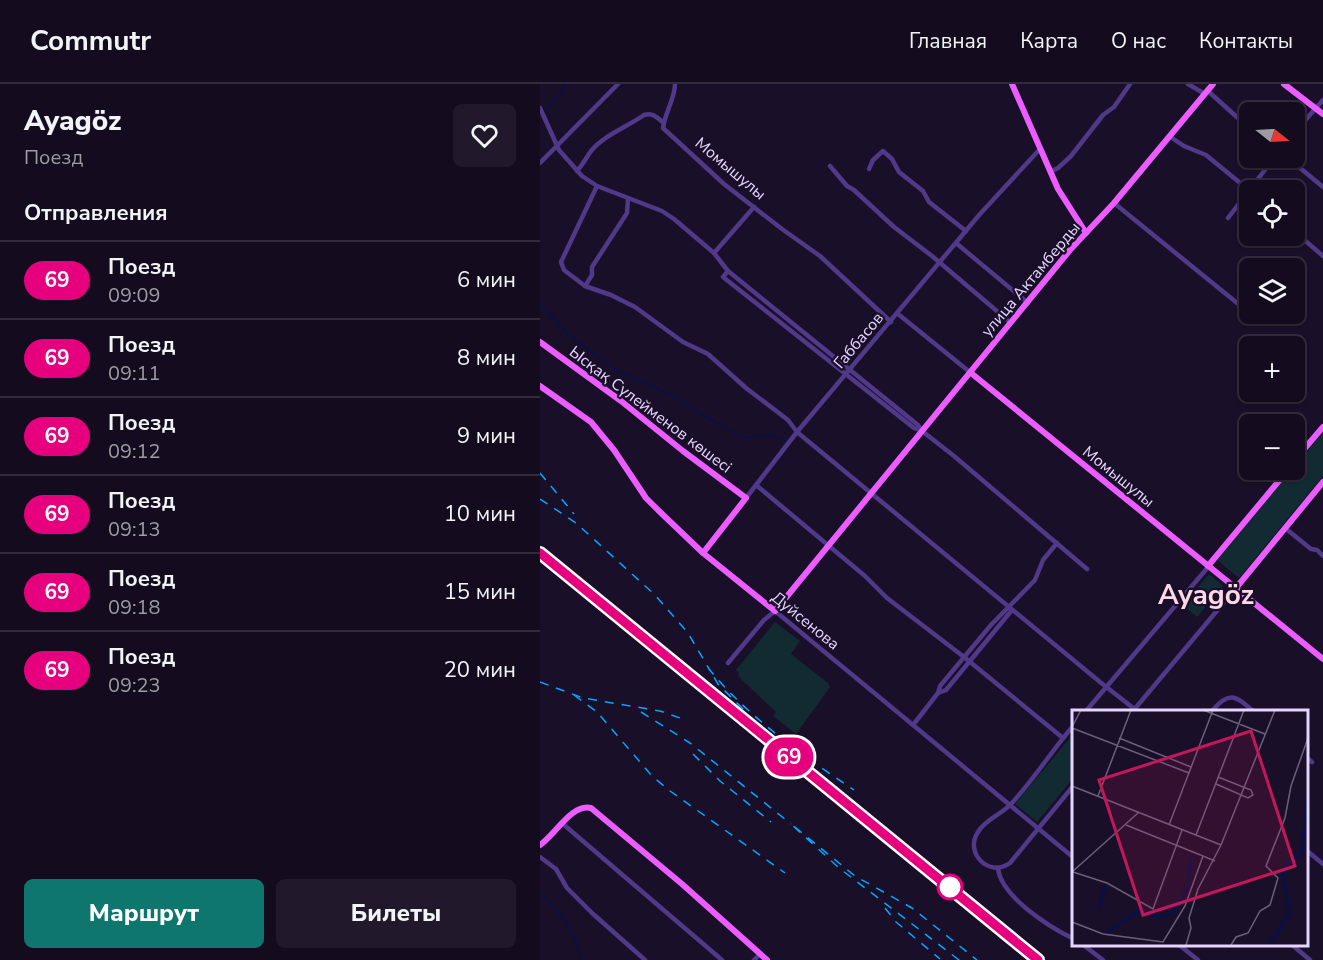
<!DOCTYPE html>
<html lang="ru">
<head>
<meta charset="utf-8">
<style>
  :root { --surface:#140b1e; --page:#21192b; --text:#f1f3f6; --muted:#9d9ba4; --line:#332b3c; --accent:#0f766e }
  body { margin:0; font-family:"Nunito Sans",sans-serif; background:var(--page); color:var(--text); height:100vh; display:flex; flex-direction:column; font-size:22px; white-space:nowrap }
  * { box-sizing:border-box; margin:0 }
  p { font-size:20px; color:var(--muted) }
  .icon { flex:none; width:33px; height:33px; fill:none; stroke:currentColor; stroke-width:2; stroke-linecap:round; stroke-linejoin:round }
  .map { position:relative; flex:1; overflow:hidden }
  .side { display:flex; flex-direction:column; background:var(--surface); width:540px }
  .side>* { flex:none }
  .badge { padding:0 12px; border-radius:20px; font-size:21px; line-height:39px }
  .needle { width:39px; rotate:108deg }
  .controls { position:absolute; left:699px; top:18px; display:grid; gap:12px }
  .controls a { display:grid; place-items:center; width:66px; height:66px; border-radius:9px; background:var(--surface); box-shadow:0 2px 4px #0004,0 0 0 2px var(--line); font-size:30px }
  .map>.badge { position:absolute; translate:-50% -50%; box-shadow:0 0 0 3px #fff }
  h2 { padding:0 24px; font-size:22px; line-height:54px }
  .round { display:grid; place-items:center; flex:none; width:63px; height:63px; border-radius:9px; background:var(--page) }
  .headline { display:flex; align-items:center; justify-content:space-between; height:102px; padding:0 24px }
  h1 { font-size:28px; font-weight:800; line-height:45px }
  .primary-button { display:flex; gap:12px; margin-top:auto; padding:12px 24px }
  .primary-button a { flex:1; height:69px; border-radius:9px; background:var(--accent); color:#fff; font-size:24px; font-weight:800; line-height:69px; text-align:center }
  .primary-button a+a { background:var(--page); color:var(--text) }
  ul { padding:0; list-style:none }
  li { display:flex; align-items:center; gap:18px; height:78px; padding:0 24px; border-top:2px solid var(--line) }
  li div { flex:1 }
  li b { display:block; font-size:22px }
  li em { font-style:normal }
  li .badge { min-width:66px; font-weight:700; text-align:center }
  header { display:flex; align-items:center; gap:36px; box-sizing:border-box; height:84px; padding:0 30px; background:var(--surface); border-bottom:2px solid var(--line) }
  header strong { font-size:28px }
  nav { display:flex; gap:33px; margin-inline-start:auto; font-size:21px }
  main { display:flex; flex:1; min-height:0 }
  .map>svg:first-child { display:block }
  .green { fill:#122b32 }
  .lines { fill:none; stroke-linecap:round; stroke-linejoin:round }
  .stream { stroke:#091047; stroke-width:1.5 }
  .minor { stroke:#503988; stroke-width:4.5 }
  .major { stroke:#eb5dff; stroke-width:6 }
  .rail { stroke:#02a6ff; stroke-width:1.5; stroke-dasharray:9 8; stroke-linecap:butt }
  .line-casing { stroke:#fff; stroke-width:14 }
  .line { stroke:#e6007e; stroke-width:9 }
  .stop-dot { fill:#fff; stroke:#e6007e; stroke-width:3 }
  .labels { text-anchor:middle; stroke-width:4.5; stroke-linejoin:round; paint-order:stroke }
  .street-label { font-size:16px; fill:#e5d6ff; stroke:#1a0f28 }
  .town-label { font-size:28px; font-weight:bold; fill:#ffd8e7; stroke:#1a0f28 }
  .inset-river { fill:none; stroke:#091047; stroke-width:3 }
  .inset-road { fill:none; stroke:#6b5f7e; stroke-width:1.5 }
  .view { fill:#c2185b; fill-opacity:0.15; stroke:#c2185b; stroke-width:3 }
  .inset-edge { fill:none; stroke:#e5d6ff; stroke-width:3 }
</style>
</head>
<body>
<header>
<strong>Commutr</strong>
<nav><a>Главная</a><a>Карта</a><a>О нас</a><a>Контакты</a></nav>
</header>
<main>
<section class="side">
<div class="headline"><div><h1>Ayagöz</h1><p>Поезд</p></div><a class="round"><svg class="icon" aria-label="heart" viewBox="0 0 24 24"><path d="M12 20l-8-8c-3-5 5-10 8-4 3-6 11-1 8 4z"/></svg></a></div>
<h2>Отправления</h2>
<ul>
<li><span class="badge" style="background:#e6007e;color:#fff">69</span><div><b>Поезд</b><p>09:09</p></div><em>6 мин</em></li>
<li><span class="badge" style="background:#e6007e;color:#fff">69</span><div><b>Поезд</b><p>09:11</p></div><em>8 мин</em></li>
<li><span class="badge" style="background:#e6007e;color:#fff">69</span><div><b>Поезд</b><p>09:12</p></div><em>9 мин</em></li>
<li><span class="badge" style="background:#e6007e;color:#fff">69</span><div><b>Поезд</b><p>09:13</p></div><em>10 мин</em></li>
<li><span class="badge" style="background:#e6007e;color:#fff">69</span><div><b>Поезд</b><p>09:18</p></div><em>15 мин</em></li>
<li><span class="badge" style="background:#e6007e;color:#fff">69</span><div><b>Поезд</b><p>09:23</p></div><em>20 мин</em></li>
</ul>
<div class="primary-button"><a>Маршрут</a><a>Билеты</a></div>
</section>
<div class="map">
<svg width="783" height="876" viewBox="0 0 783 876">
  <rect width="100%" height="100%" fill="#1a0f28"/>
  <g class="green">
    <path d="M783 348V392L699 494 677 476 752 386H754L755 383Z"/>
    <path d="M669 490 683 502 657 533 643 521Z"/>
    <path d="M235 538 260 557 251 570 288 599 290 603 256 650 233 632 236 628 198 592 199 589 196 586Z"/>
    <path d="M534 649V693L497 738 475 720Z"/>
  </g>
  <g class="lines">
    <g class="stream">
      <path d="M4 29 23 6 25 0"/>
      <path d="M0 219 27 249 72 284 140 315 158 328 199 351 206 354 231 350 246 358"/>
      <path d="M0 810C22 828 34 848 42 876"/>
    </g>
    <g class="minor">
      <path d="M135 0C135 15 125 28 123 44L184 100 242 145 280 172 351 238"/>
      <path d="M648 0 665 10"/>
      <path d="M668 7 710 45"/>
      <path d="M0 24 19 66 42 92 57 102 122 127 134 135 174 169 188 187 378 341 382 347"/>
      <path d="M754 49 783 16"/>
      <path d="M629 52 644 62 666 71 710 107"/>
      <path d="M748 74 783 103"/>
      <path d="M0 79 78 0"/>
      <path d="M290 82 307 102 314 106 354 143 392 172 471 239"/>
      <path d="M329 85 333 76 343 67 352 75 359 88 383 107 389 118 426 147"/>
      <path d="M37 87C44 79 46 74 51 67 64 51 87 43 104 31 113 28 117 34 124 39"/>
      <path d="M510 88 518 84 531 72 563 31 574 23 590 0"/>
      <path d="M57 102 21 178 24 186 45 202 71 211 95 223 143 258 168 270 206 304 248 336 257 348 560 598 597 627"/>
      <path d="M574 119 702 223"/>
      <path d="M688 134 734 74"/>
      <path d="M754 147 783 172"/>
      <path d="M416 159 488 219"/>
      <path d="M174 169 214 123"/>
      <path d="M188 187 183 193 374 344 382 347 414 372 547 485"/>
      <path d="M45 202 52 191V183L87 129 88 115"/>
      <path d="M358 230 431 289"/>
      <path d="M216 401 325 492 347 514 424 573 523 654"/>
      <path d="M206 414 257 348 440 130 500 65"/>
      <path d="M745 444 771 465 777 466 783 472"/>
      <path d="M188 579 224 536 235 527 534 774"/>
      <path d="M398 609 406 606 472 526"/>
      <path d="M546 627 669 482"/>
      <path d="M593 627 696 504"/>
      <path d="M672 627C689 606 696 612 713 627"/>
      <path d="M373 641 398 609 400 602 451 541 495 496 503 476 517 459"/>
      <path d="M534 641C512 666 493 697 470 721 460 731 445 736 438 748 424 769 449 794 470 779L534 701"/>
      <path d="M766 673 772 678"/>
      <path d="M23 740 182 876"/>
      <path d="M766 766 783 780"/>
      <path d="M0 773 16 785 27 804 52 829 105 876"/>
      <path d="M458 785C462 813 509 843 534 855"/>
      <path d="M542 860 563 876"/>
      <path d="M638 860 658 876"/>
      <path d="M751 860 770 876"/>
      <path d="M214 876 220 870"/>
    </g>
    <g class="major">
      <path d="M472 0 518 105 546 149"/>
      <path d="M744 0 783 30"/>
      <path d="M0 258 81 317 143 367 206 414 163 469"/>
      <path d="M431 289 783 575"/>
      <path d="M0 302 51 338 74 366 106 414 118 426 163 469 235 527 530 166 574 119 673 0"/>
      <path d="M754 377 783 343"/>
      <path d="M668 482 748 386"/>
      <path d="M696 504 783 398"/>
      <path d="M0 761C15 751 32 719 51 724L142 800 227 876"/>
    </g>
    <g class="rail">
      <path d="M0 389 34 430"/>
      <path d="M0 415 36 439 115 511 148 549 169 585"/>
      <path d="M0 469 498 876"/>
      <path d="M0 598 43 614 120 627 143 635"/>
      <path d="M34 611 57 628 112 692 130 707 245 789"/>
      <path d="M203 625 178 600 169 585C208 633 262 671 314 706"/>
      <path d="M101 628 150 659 251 740"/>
      <path d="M153 670 180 697 231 738"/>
      <path d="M345 824 356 838 400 875"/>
      <path d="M419 876 299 784 251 740 315 792 372 824 437 876"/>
    </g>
  </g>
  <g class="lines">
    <g class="line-casing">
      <path id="line" d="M0 469 498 876"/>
    </g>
    <use href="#line" class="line"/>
  </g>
  <circle class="stop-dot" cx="410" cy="803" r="12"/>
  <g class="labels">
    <g class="street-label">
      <text transform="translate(191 84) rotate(40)" y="6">Момышулы</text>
      <text transform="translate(490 195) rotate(-50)" y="6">улица Актамберды</text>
      <text transform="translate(318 256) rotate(-50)" y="6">Габбасов</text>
      <text transform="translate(111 325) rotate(37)" y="6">Ысқақ Сүлейменов көшесі</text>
      <text transform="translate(579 392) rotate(39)" y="6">Момышулы</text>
      <text transform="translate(266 536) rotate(39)" y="6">Дуйсенова</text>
    </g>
    <g class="town-label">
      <text x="666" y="520">Ayagöz</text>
    </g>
  </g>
  <g transform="translate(532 626)">
    <rect width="236" height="236" fill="#1a0f28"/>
    <path class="inset-river" d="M26 199 34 175M33 223 67 201 86 207 100 204 116 177 119 144M198 235 217 203 211 161 217 151 229 145 236 85"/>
    <path class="inset-road" d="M131 0 193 24M0 17 9 0M0 18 117 63M47 28 119 57M144 74 176 88 181 85 179 80 146 67M0 76 149 135 126 179 117 208 119 218 114 235M26 86 59 0M54 115 131 146M97 115 141 0M124 125 172 0M149 135 203 0M0 162 66 103M1 162 35 173 81 199 110 120M0 212 31 224 91 232 113 196 131 146 143 151M159 235 164 227 176 223 188 201 198 195 206 168 194 156 213 108 219 76 236 28"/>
    <path class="view" d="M179 21 223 156 71 205 27 70Z"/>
    <rect width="236" height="236" class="inset-edge"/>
  </g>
</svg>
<div class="controls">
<a><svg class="needle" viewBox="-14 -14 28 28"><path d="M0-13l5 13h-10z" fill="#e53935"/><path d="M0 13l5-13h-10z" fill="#9d9ba4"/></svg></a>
<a><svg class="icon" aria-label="locate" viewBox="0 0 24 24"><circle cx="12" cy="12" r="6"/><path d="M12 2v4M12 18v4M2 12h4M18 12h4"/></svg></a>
<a><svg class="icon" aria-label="layers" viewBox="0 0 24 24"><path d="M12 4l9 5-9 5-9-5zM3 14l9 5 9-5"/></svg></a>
<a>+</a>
<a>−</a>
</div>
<b class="badge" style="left:249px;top:673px;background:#e6007e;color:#fff">69</b>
</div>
</main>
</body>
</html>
